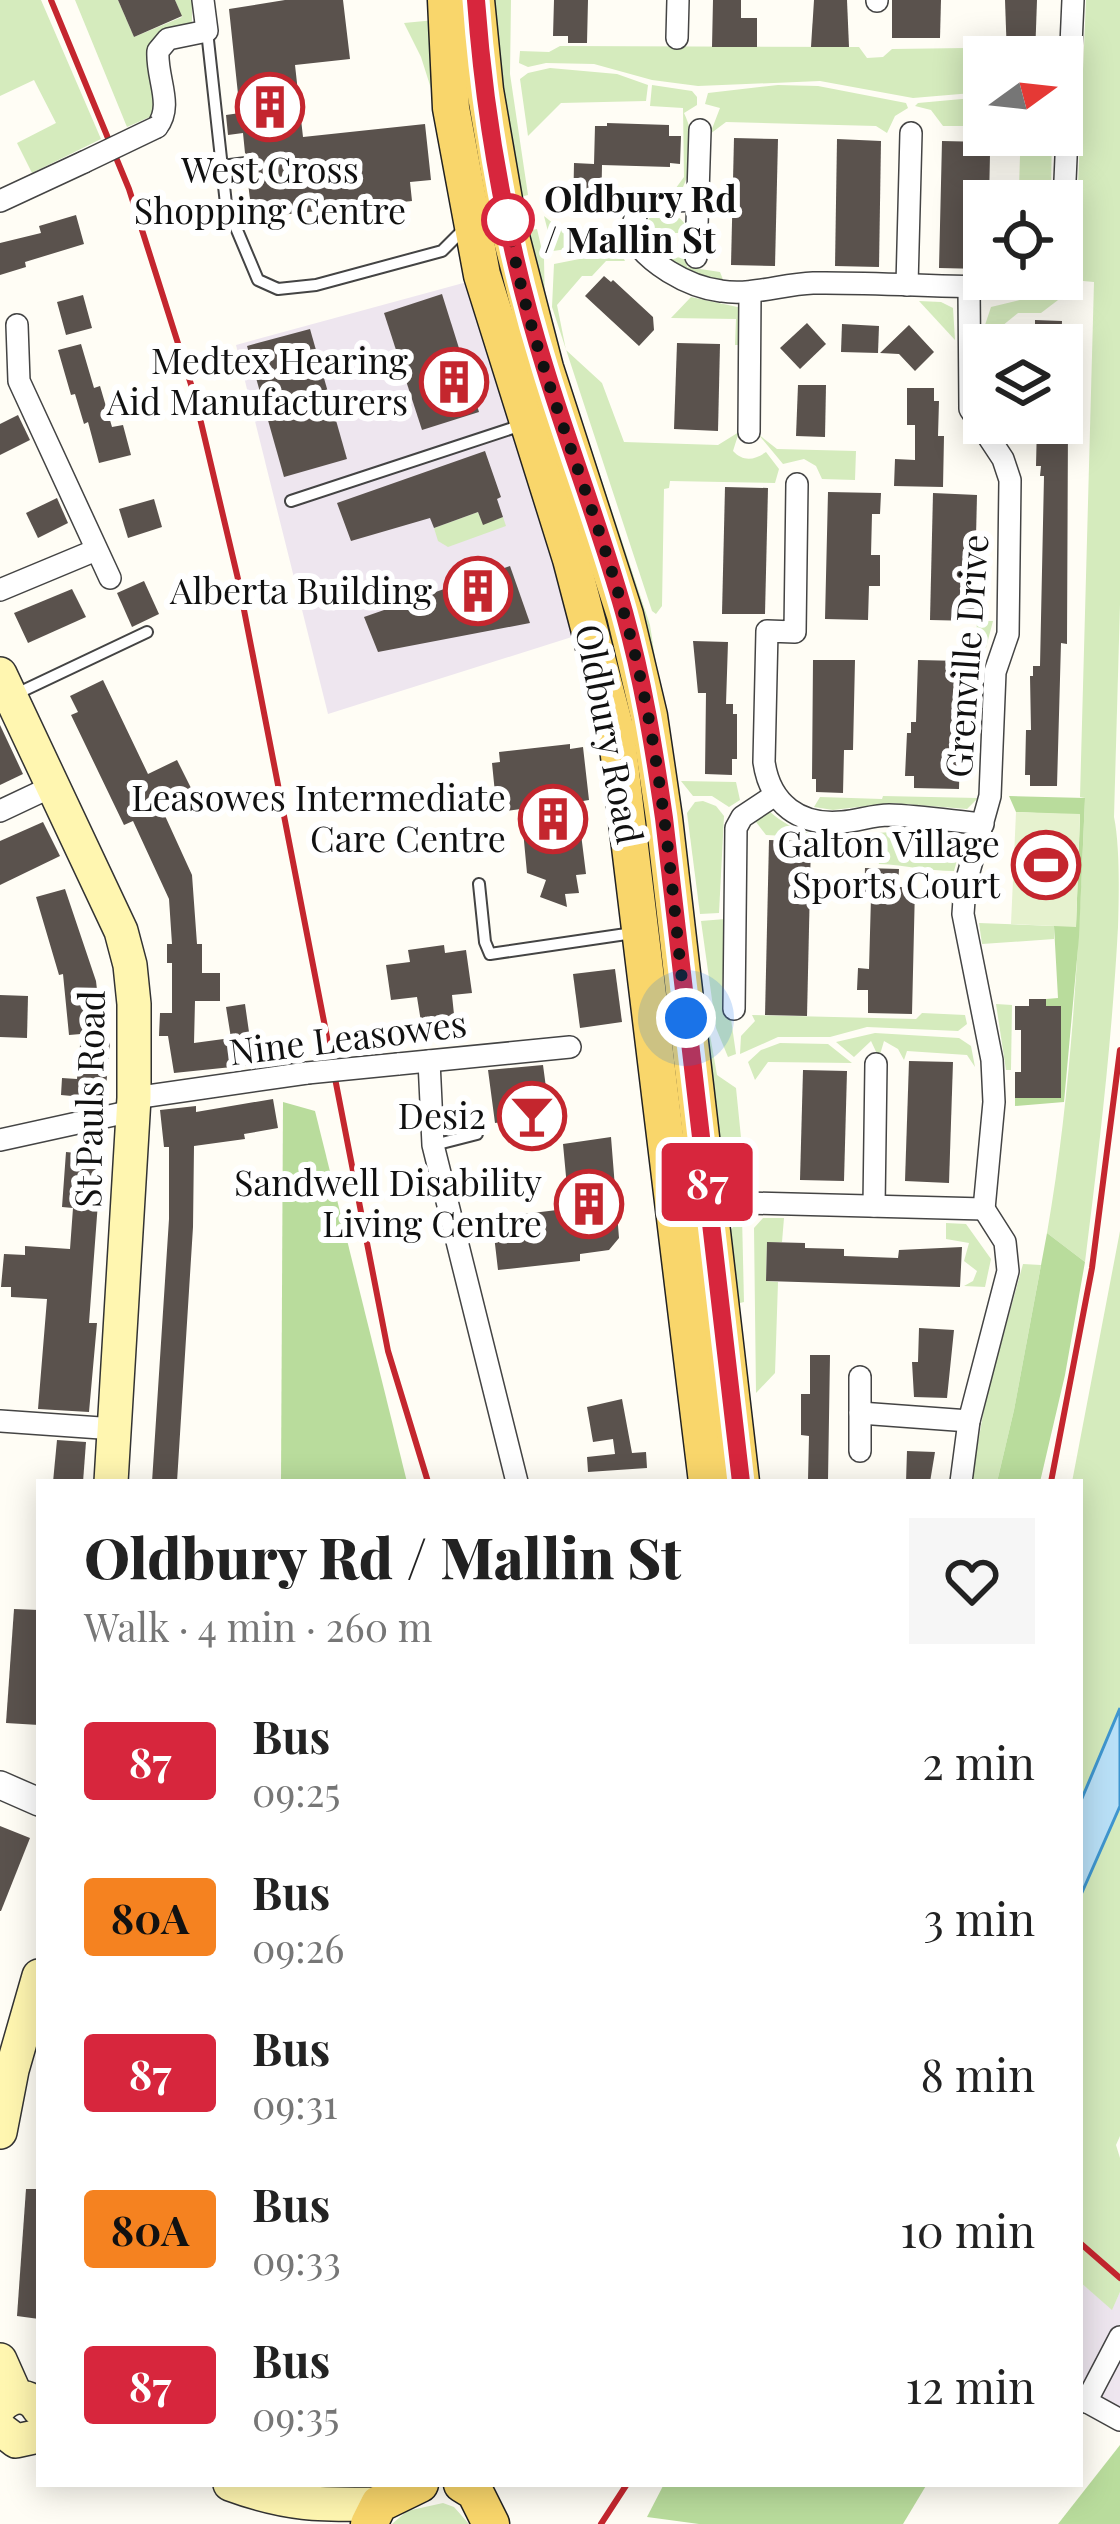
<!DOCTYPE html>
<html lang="en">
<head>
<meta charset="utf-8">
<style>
  :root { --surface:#fff; --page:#f6f6f6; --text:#222; --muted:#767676 }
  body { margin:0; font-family:"Playfair Display",serif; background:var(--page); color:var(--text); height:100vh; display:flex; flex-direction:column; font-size:45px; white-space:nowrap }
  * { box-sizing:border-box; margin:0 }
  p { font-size:39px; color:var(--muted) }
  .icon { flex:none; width:66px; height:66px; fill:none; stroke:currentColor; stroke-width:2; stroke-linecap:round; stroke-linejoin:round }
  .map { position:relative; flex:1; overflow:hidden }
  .details { position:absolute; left:36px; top:1479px; width:1047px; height:1008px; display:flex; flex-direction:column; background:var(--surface); border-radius:0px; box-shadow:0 6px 30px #0003 }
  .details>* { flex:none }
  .badge { padding:0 24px; border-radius:9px; font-size:42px; line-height:78px }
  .needle { width:78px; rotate:75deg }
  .tools { position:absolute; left:963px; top:36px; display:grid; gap:24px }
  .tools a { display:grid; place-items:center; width:120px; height:120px; border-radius:0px; background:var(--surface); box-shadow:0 6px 30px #0003; font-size:60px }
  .you { position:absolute; width:60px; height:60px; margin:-30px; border:9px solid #fff; border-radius:50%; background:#1a73e8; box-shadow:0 0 0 18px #1a73e833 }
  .map>.badge { position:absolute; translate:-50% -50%; box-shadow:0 0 0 6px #fff }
  .round { display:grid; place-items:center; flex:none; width:126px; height:126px; border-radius:0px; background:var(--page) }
  .overview { display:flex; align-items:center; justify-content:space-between; height:204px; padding:0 48px }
  h1 { font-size:57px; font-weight:800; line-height:90px }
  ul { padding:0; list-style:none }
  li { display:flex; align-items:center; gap:36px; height:156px; padding:0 48px }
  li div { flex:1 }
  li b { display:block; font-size:45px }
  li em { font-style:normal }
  li .badge { min-width:132px; font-weight:700; text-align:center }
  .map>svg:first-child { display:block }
  .industrial { fill:#eee6ef }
  .green { fill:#d5ebbd }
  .forest { fill:#b9dc9c }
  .pitch { fill:#e6f2cf }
  .water { fill:#b9e0f7; stroke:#3f96cf; stroke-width:3 }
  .building { fill:#5a524d }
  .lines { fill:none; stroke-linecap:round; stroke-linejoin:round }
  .service-casing { stroke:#444; stroke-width:14 }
  .minor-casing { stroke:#444; stroke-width:24 }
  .tertiary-casing { stroke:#444; stroke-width:30 }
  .secondary-casing { stroke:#333; stroke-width:36 }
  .primary-casing { stroke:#222; stroke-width:39 }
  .service { stroke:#fff; stroke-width:10 }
  .minor { stroke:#fff; stroke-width:21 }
  .tertiary { stroke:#fff; stroke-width:27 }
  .secondary { stroke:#fff6b0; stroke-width:33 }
  .primary { stroke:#f9d66b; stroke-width:36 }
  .rail { stroke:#c4262e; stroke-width:6 }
  .minor-bridge-casing { stroke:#444; stroke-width:24; stroke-linecap:butt }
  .minor-bridge { stroke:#fff; stroke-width:21 }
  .line-casing { stroke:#fff; stroke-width:27 }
  .line { stroke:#d7263d; stroke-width:18 }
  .walk { stroke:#111; stroke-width:12; stroke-dasharray:0 21.6 }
  .stop-dot { fill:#fff; stroke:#d7263d; stroke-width:6 }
  .labels { text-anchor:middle; stroke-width:12; stroke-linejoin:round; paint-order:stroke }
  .poi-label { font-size:36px; fill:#111; stroke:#fff; text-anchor:end }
  .stop-label { font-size:36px; font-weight:bold; fill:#111; stroke:#fff; text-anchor:start }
  .street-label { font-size:36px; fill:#111; stroke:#fff }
</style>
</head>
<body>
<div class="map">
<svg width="1120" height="2524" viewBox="0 0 1120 2524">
  <rect width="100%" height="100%" fill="#fffdf5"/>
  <g class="industrial">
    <path d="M467 282 575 636 328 714 236 345Z"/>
    <path d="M1080 2282 1112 2309 1120 2292V2420L1080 2398Z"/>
  </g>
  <g class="green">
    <path d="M0 0H41L101 139 32 173 17 143 56 123 34 80 0 96Z"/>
    <path d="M75 0H118L134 37 182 17 175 0H192V23L166 32 158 100 152 116 127 127Z"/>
    <path d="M489 0H511L510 74 528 195 516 198Z"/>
    <path d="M1086 0H1120V604L1114 817C1120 846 1119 894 1118 927 1112 1040 1099 1151 1085 1262L1047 1233C1072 1090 1079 943 1085 798L1080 797 1094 282 1083 281 1041 313H1018L1002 326 985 325 991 307C1025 298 1061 296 1075 257Z"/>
    <path d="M435 20 434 98 421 57 404 23Z"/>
    <path d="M560 46 859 47 867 58 883 57 892 49 966 48V71H984V92L913 98 820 81 698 86 652 80 594 64 546 63 528 67 519 63 520 51 549 52Z"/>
    <path d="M550 68 617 74 648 85 646 101 561 103 528 136 520 79 528 73Z"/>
    <path d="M652 85 692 91 697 97V105L684 113C696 139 695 161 683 187L673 192 684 177 683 108 650 106Z"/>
    <path d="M778 85 818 86 906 103 908 108 895 116 887 133 876 126 726 122 710 134 720 108 705 104 708 93Z"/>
    <path d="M984 97V126H943L931 110 915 106 918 103Z"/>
    <path d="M1016 135H1052L1051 189 1019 188 1020 156 1015 155Z"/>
    <path d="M669 213C679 216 686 221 687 233H673L672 257 686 258 687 267 720 272 724 282C696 274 642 259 644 223L654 214Z"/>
    <path d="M544 216 560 229 601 230V237L617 238 616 242 553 251Z"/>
    <path d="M537 229 544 259 545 310 650 625 669 750C636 573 567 406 523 232Z"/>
    <path d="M610 253 622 255 625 261H606L592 276H582L557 305 566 350 602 383 624 442 718 445 739 432 733 451C743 462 755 460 766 452L779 469 775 483 670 481 669 488 664 489 662 606 656 614 652 611 552 307 554 264Z"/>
    <path d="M691 297 742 308 741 345H735L736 319 671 318Z"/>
    <path d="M919 301 941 302 953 308 955 340Z"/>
    <path d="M758 434 777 449 856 451 855 480 822 479 816 466 804 459 783 464Z"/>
    <path d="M478 512 483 524 503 517 506 526 448 547 438 541 434 528Z"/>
    <path d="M977 621H993L982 663 965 662V641L976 640Z"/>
    <path d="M681 781 736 782 740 800 729 807 712 796H693Z"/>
    <path d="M883 796 978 798 967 809 892 803 833 810 814 807 820 797 882 799Z"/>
    <path d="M703 801 716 806 724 816 719 913 700 914 687 813 695 802Z"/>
    <path d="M766 808C813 854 861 828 920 832 934 833 945 832 956 841L959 853 954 871C927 871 906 865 879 864L878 860 841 859V839L766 835 753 818Z"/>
    <path d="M725 919 722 999 731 1019 736 1054 728 1057 716 1028 701 921Z"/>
    <path d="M979 923 1054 926V939L982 944Z"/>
    <path d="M996 1004 1012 1005 1011 1070H1006Z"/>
    <path d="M922 1013 965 1015 967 1024 958 1031 867 1027 830 1037H778L740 1054 741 1036 755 1021 752 1015 916 1019Z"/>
    <path d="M875 1033 959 1038 971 1046 975 1067 967 1055 907 1051 904 1060 898 1049 884 1041 879 1058 871 1041 854 1057 836 1042Z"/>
    <path d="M710 1035 717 1075 736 1088 746 1187 743 1190 722 1176 704 1036Z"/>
    <path d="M780 1043 828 1044 852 1063 768 1062 755 1080 748 1062 761 1050Z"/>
    <path d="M742 1216 744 1302 736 1304 729 1232Z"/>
    <path d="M763 1218H784L782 1242 767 1243 766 1281 778 1282 775 1373 756 1393 754 1228Z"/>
    <path d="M946 1223 966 1224 991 1259 985 1287 964 1286 973 1281 977 1271 964 1261 969 1243 946 1239Z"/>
    <path d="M1120 1231V2136L1116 2145 1120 2158V2292L1112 2310 1080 2282V1482H1072Z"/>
    <path d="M1023 1264 1041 1265 1014 1410 997 1482H971L986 1398Z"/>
    <path d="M443 2503 454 2507 469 2524H392L407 2511Z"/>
  </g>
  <g class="forest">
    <path d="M1009 796 1085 798 1079 937 1064 1102 1015 1106V1098L1061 1097V1007L1046 1006V999L1058 998 1054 926H1076L1080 815 1016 812Z"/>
    <path d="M283 1102 315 1111 407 1482H281Z"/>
    <path d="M1047 1233 1085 1262 1065 1375 1040 1482H997L1014 1410Z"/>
    <path d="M1120 2445V2524H1058Z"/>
    <path d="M664 2484H927L903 2524H699L647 2517Z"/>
  </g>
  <path class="pitch" d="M1016 812 1080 814 1076 927 1011 924Z"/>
  <path class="water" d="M1120 1708V1806L1080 1897V1803Z"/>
  <g class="building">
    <path d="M118 0H175L182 16 134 37Z"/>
    <path d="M285 0H343L350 59 295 65 303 137 425 124 431 180 410 182 412 201 252 218 247 173 254 168 255 161 245 153 243 133 228 135 226 115 240 113 229 9Z"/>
    <path d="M554 0H588L587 43H568V36H553Z"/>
    <path d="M713 0H741V18H757V47H712Z"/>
    <path d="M814 0H847L849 47H811Z"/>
    <path d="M892 0H941L940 38H892Z"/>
    <path d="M1005 0H1037L1035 57H1007Z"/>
    <path d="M607 123 669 125V136H681L680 164 670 163V167L602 165 601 216 573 215 574 163 594 164 595 126H607Z"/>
    <path d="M734 138 778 139 775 266 731 265Z"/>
    <path d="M837 139 881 141 879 267 835 266Z"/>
    <path d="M942 141 986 142V154H990L989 201H984L983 269 939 268Z"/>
    <path d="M76 215 84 244 25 262 26 267 0 275V243L41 233 39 226Z"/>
    <path d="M604 276 611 282 613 280 653 317 654 330 639 346 585 296Z"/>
    <path d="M442 294 479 412 422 430 384 313Z"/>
    <path d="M83 295 92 328 66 335 57 302Z"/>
    <path d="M1035 320 1062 321 1061 345H1035Z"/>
    <path d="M807 323 826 344 800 369 780 348Z"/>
    <path d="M842 324 879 326 878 353 841 352Z"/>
    <path d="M909 325 934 352 915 371 899 354 880 353Z"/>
    <path d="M310 329 347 459 284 477 247 346Z"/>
    <path d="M677 343 720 344 718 431 674 429Z"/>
    <path d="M81 344 94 388 100 386 112 427 123 425 131 455 99 463 88 422 84 424 75 394 71 395 58 350Z"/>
    <path d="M798 385H826L825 437 796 436Z"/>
    <path d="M907 388H934V401H939L938 436H944L943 487 894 486 895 459 915 460V425H907Z"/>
    <path d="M18 415 30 440 0 455V424Z"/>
    <path d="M1037 423H1068L1067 644 1061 643 1057 786H1030V775H1025L1026 730H1031L1030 676H1033V666H1040L1044 476H1040L1041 466H1036Z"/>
    <path d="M485 451 501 497 497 499 503 517 483 525 478 512 434 528 430 518 351 541 337 503Z"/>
    <path d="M725 487 768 488 765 614H722Z"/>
    <path d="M828 492 881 493 880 514H872L871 555H880V586H869L868 620 825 619Z"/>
    <path d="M933 493 977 495 974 621 930 620Z"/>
    <path d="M57 498 68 523 38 538 26 513Z"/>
    <path d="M154 499 162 527 128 538 119 509Z"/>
    <path d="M510 566 530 623 378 652 364 617Z"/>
    <path d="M144 581 159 614 132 627 117 593Z"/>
    <path d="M72 589 86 617 28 643 14 613Z"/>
    <path d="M693 641 728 642 726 704H733V714H737V759H732V775L705 774 706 693H698Z"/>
    <path d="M813 660H855L853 750H844L843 793 816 792V779H812Z"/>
    <path d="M918 660 962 661 959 789 914 788V776H905L907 733H911V722H916Z"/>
    <path d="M103 680 148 774 177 760 193 792 161 807 192 875 197 944H202V973H220V1001H195L194 1043 231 1038 226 1007 245 1004 251 1046 269 1044 271 1063 174 1073 168 1036H159L160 1013H172V963H167V944H172L169 899 133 821 124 825 71 715 78 712 70 696Z"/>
    <path d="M0 725 23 774 0 785Z"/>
    <path d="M570 744V749L583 747 589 800 577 802 586 874 576 875 579 893 565 894 567 907 540 897 546 880 527 873 521 809 506 811 505 802 496 803 492 763 500 762 499 752Z"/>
    <path d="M43 822 60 856 0 885V841Z"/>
    <path d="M769 840 811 841 807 1016 765 1015Z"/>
    <path d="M865 868 899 869 898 887H915L912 1014 868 1013V990H857L858 968 869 969 871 897H864Z"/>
    <path d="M65 889 96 981 103 1042H110L105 1099 61 1095 62 1078 77 1079 81 1034 69 1035 63 974 59 975 36 897Z"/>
    <path d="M444 945 445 953 466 950 472 993 452 995 455 1024 422 1028 417 997 391 1000 386 965 410 962 408 950Z"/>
    <path d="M615 969 622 1022 580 1028 573 974Z"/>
    <path d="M0 995 28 996 27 1038 0 1037Z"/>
    <path d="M1029 999H1046V1006H1061V1098H1015V1072H1021V1030H1015V1006H1029Z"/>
    <path d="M909 1061 953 1062 949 1183 905 1181Z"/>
    <path d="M543 1065 547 1095 537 1097 540 1117 495 1123 488 1070Z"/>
    <path d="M803 1070 847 1071 844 1181 800 1180Z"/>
    <path d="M273 1099 278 1128 244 1134 245 1139 194 1146 193 1227 177 1482H152L169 1219V1147H164L160 1110 196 1106V1112Z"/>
    <path d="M611 1137 619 1238 609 1250 580 1254V1261L498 1270 492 1218 557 1210 568 1198 563 1144Z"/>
    <path d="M66 1152 97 1155 94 1189H99L89 1323H97L89 1412 38 1409 47 1299 11 1297V1287H1L4 1254 25 1255V1246L70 1249 73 1208 62 1207Z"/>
    <path d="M767 1242 805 1243V1248L844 1249V1256L898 1258 899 1250 962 1247 960 1287 766 1281Z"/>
    <path d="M919 1328 954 1330 947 1398 914 1397 912 1362H918Z"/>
    <path d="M810 1355H830L828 1480H808L809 1436 801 1435V1394H810Z"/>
    <path d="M622 1399 632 1453 646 1452 647 1468 588 1472 587 1457 615 1454 613 1439 593 1442 587 1407Z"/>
    <path d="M57 1440 86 1442 83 1482H53Z"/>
    <path d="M907 1451 935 1452 930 1482H906Z"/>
    <path d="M14 1609 39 1610V1725L6 1723Z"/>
    <path d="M0 1826 30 1838 1 1911H0Z"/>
    <path d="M26 2189H39V2319L17 2316Z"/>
  </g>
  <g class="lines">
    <g class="service-casing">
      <g id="service">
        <path d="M207 31 226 204 258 280 278 289 316 285 442 251 464 229"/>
        <path d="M222 166 246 163"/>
        <path d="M291 501 522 425"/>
        <path d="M14 695 147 632"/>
        <path d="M479 884 485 942 490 954 633 933"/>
        <path d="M434 1145 477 1134"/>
      </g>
    </g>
    <g class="minor-casing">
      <g id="minor">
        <path d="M877 1V0"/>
        <path d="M677 38 678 0"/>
        <path d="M157 127C174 105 156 78 158 51L168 39 207 31 203 0"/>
        <path d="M698 200 651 202 638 210 630 233C646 263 688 287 721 291 752 296 782 284 813 283 881 282 949 288 1017 287L1034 279"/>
        <path d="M0 201 84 162"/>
        <path d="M1062 248 1073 0"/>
        <path d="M696 257 700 130"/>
        <path d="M907 285 911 133"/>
        <path d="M17 325 19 381 110 578"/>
        <path d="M749 432 750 293"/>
        <path d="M797 484 795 632 767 631 764 762C770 804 800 826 842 822 858 821 873 815 889 815 920 816 952 821 983 824"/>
        <path d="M0 590 96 550"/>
        <path d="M0 811 53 786"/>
        <path d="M734 1009 736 828 742 817 775 795"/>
        <path d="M429 1061 433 1145 517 1482"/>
        <path d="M398 1064 570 1047"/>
        <path d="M134 1098 307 1073"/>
        <path d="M0 1140 132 1111"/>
        <path d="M709 1202 984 1209 994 1102 992 1060 963 914 965 886 990 796 995 672 1008 634 1010 480 1003 459 970 409 969 288"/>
        <path d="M874 1206 876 1064"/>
        <path d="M860 1413 969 1421"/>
        <path d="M0 1421 115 1429"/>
        <path d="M860 1451V1377"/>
        <path d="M961 1482 969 1421 1008 1271 1005 1242 984 1209"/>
        <path d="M1080 2398 1120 2420"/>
        <path d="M1086 2402 1120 2337"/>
      </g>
    </g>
    <g class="tertiary-casing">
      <path id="tertiary" d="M0 1785 39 1802"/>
    </g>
    <g class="secondary-casing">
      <g id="secondary">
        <path d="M0 674 121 931 130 965 134 1004V1098L111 1482"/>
        <path d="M0 2132 12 2070 39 1976"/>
        <path d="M0 2360 16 2396"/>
        <path d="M0 2407C12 2394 29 2393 39 2409"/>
        <path d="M0 2429 16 2441 39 2436"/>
        <path d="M230 2484C287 2505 319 2505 379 2504"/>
      </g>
    </g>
    <g class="primary-casing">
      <g id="primary">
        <path d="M446 0 451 108 482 275 571 559 616 731 707 1482"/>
        <path d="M476 0 485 90 509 229 545 368 625 615 649 716 664 818 741 1482"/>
        <path d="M462 2484 475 2492 491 2524"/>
        <path d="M369 2524 379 2504 420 2484"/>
      </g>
    </g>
    <use href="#service" class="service"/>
    <use href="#minor" class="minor"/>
    <use href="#tertiary" class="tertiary"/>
    <use href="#secondary" class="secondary"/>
    <use href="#primary" class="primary"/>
    <g class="rail">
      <path d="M51 0 129 189 195 397 238 579 388 1351 428 1482"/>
      <path d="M1051 1482 1092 1268 1120 1050"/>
      <path d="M1080 2243 1120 2278"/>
      <path d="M601 2524 627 2484"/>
    </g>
    <g class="minor-bridge-casing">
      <g id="minor-bridge">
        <path d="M84 162 157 127"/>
        <path d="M307 1073 398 1064"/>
      </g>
    </g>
    <use href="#minor-bridge" class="minor-bridge"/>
  </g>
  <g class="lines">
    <g class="line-casing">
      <path id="line" d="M476 0C485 124 508 249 545 368 570 450 601 530 624 612 643 680 654 749 664 818L741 1482"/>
    </g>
    <use href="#line" class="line"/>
    <path class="walk" d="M508 220C529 355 588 482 624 613 662 745 671 882 686 1018"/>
  </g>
  <defs>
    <g id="building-ring" transform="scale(3.45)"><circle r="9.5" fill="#fff" stroke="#c4262e" stroke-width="1.5"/><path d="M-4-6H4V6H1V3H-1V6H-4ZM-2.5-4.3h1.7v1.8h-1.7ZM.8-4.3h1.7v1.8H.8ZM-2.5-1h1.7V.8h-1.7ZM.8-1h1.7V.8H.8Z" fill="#c4262e"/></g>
    <g id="stadium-ring" transform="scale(3.45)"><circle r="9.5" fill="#fff" stroke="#c4262e" stroke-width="1.5"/><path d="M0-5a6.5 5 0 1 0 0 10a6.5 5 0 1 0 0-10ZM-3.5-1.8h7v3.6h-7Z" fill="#c4262e"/></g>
    <g id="bar-ring" transform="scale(3.45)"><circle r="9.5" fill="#fff" stroke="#c4262e" stroke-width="1.5"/><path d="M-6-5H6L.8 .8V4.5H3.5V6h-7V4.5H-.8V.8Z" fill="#c4262e"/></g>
  </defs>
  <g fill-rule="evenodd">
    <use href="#building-ring" x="270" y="107"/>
    <use href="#building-ring" x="454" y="382"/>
    <use href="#building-ring" x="478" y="591"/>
    <use href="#building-ring" x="553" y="819"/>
    <use href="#stadium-ring" x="1046" y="865"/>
    <use href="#bar-ring" x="532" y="1116"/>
    <use href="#building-ring" x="589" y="1204"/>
  </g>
  <circle class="stop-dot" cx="508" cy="220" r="24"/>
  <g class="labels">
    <g class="poi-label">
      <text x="270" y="183" text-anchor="middle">West Cross<tspan x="270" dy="41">Shopping Centre</tspan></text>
      <text x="408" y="374">Medtex Hearing<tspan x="408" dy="41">Aid Manufacturers</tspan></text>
      <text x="432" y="604">Alberta Building</text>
      <text x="506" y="811">Leasowes Intermediate<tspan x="506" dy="41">Care Centre</tspan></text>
      <text x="1000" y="857">Galton Village<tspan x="1000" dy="41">Sports Court</tspan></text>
      <text x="486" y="1129">Desi2</text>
      <text x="542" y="1196">Sandwell Disability<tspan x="542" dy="41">Living Centre</tspan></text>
    </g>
    <g class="stop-label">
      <text x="544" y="212">Oldbury Rd<tspan x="544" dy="41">/ Mallin St</tspan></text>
    </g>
    <g class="street-label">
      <text transform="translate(967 656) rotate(-86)" y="13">Grenville Drive</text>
      <text transform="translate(609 734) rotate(79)" y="13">Oldbury Road</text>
      <text transform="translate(348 1038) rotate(-7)" y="13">Nine Leasowes</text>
      <text transform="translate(90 1099) rotate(-89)" y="13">St Pauls Road</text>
    </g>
  </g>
</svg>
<div class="tools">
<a><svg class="needle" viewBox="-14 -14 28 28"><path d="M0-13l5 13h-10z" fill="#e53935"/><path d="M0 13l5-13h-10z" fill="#767676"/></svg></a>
<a><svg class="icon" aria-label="locate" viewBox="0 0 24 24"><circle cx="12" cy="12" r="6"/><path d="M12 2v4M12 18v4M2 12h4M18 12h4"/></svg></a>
<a><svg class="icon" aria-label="layers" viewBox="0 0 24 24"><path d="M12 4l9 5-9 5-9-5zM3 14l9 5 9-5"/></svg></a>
</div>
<div class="you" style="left:686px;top:1018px"></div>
<b class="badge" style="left:707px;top:1182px;background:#d7263d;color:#fff">87</b>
<section class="details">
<div class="overview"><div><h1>Oldbury Rd / Mallin St</h1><p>Walk · 4 min · 260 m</p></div><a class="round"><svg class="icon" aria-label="heart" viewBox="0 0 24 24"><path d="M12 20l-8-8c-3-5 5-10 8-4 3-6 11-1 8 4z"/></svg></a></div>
<ul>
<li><span class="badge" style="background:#d7263d;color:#fff">87</span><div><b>Bus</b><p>09:25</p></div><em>2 min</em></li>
<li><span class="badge" style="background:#f58220;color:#111">80A</span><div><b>Bus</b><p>09:26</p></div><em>3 min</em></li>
<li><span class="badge" style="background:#d7263d;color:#fff">87</span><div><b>Bus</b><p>09:31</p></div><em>8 min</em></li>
<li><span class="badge" style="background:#f58220;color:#111">80A</span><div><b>Bus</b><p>09:33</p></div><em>10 min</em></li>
<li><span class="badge" style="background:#d7263d;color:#fff">87</span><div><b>Bus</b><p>09:35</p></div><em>12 min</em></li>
</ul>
</section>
</div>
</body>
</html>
